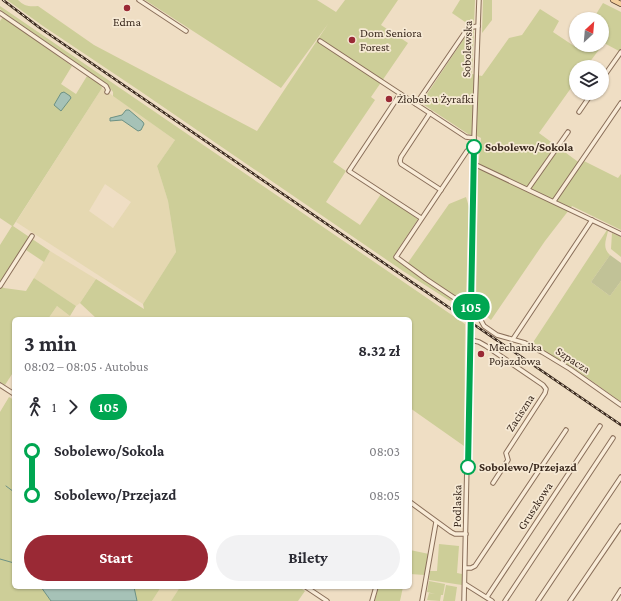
<!DOCTYPE html>
<html lang="pl">
<head>
<meta charset="utf-8">
<style>
  :root { --surface:#fff; --page:#f2f2f3; --text:#2b2b33; --muted:#7c7c81; --accent:#9a2935 }
  body { margin:0; font-family:"Crimson Pro",serif; background:var(--page); color:var(--text); height:100vh; display:flex; flex-direction:column; font-size:15px; white-space:nowrap }
  * { box-sizing:border-box; margin:0 }
  p { font-size:13px; color:var(--muted) }
  .icon { flex:none; width:22px; height:22px; fill:none; stroke:currentColor; stroke-width:2; stroke-linecap:round; stroke-linejoin:round }
  .map { position:relative; flex:1; overflow:hidden }
  .details { position:absolute; left:12px; top:317px; width:400px; height:272px; display:flex; flex-direction:column; background:var(--surface); border-radius:6px; box-shadow:0 1px 3px #0004 }
  .details>* { flex:none }
  .badge { padding:0 8px; border-radius:13px; font-size:14px; line-height:26px }
  .needle { width:26px; rotate:26deg }
  .tools { position:absolute; left:569px; top:12px; display:grid; gap:8px }
  .tools a { display:grid; place-items:center; width:40px; height:40px; border-radius:50%; background:var(--surface); box-shadow:0 1px 3px #0004; font-size:20px }
  .map>.badge { position:absolute; translate:-50% -50%; box-shadow:0 0 0 2px #fff }
  .legs { display:flex; align-items:center; gap:6px; height:44px; padding:0 12px; font-size:13px }
  .legs p { margin-inline-start:auto }
  .headline { display:flex; align-items:center; justify-content:space-between; height:68px; padding:0 12px }
  h1 { font-size:22px; font-weight:700; line-height:30px }
  .cta { display:flex; gap:8px; margin-top:auto; padding:8px 12px }
  .cta a { flex:1; height:46px; border-radius:24px; background:var(--accent); color:#fff; font-size:16px; font-weight:700; line-height:46px; text-align:center }
  .cta a+a { background:var(--page); color:var(--text) }
  ul { padding:0 12px; list-style:none }
  li { display:flex; align-items:center; gap:14px; height:44px; font-size:15px }
  li i { display:grid; place-items:center; width:6px; height:100%; margin:0 5px; background:currentColor }
  li i::after { content:''; width:10px; height:10px; margin:-5px; border:3px solid; border-radius:50%; background:var(--surface) }
  li p { margin-inline-start:auto }
  li:first-child i { background:linear-gradient(#0000 50%,currentColor 0) }
  li:last-child i { background:linear-gradient(currentColor 50%,#0000 0) }
  .map>svg:first-child { display:block }
  .farmland { fill:#e5d8b1; fill-rule:evenodd }
  .green { fill:#cdce98 }
  .cemetery { fill:#c1c297 }
  .water { fill:#a6c2b7; stroke:#6c9184 }
  .lines { fill:none; stroke-linecap:round; stroke-linejoin:round }
  .stream { stroke:#6c9184; stroke-width:1 }
  .minor-casing { stroke:#8a6f5a; stroke-width:5.5 }
  .major-casing { stroke:#583e2e; stroke-width:6 }
  .minor { stroke:#f9ecd8; stroke-width:3.5 }
  .major { stroke:#f3cf9c; stroke-width:4.5 }
  .rail-casing { stroke:#3a291e; stroke-width:2.5 }
  .rail { stroke:#f6e9d4; stroke-width:1; stroke-dasharray:3; stroke-linecap:butt }
  .line-1-casing { stroke:#fff; stroke-width:9 }
  .line-1 { stroke:#00a651; stroke-width:6 }
  .poi-dot { fill:#9a2935; stroke:#f6e9d4; stroke-width:1.5 }
  .stop-1-dot { fill:#fff; stroke:#00a651; stroke-width:2 }
  .labels { text-anchor:middle; stroke-width:3.5; stroke-linejoin:round; paint-order:stroke }
  .poi-label { font-size:12px; fill:#3a291e; stroke:#f6e9d4; text-anchor:start }
  .street-label { font-size:12px; fill:#3a291e; stroke:#f6e9d4 }
  .stop-label { font-size:12px; font-weight:bold; fill:#3a291e; stroke:#f6e9d4; text-anchor:start }
</style>
</head>
<body>
<div class="map">
<svg width="621" height="601" viewBox="0 0 621 601">
  <rect width="100%" height="100%" fill="#efdec4"/>
  <g class="farmland">
    <path d="M102 88 175 140 157 166 168 201 176 252 143 304 16 222ZM105 184 131 202 113 228 89 211Z"/>
    <path d="M50 251 96 279 80 303 76 306 34 278Z"/>
    <path d="M57 306 70 316 68 319H48Z"/>
    <path d="M161 587H180L171 601H152Z"/>
  </g>
  <g class="green">
    <path d="M7 0H18C24 6 29 7 38 6L94 45 257 131 328 24 281 88 145 0H317L336 12 345 0H398L381 25 408 43 371 97 375 100 333 162 346 171 326 202 360 225 381 194 418 219 393 257 405 267 449 204 466 197 469 207 466 293 450 301 403 271 140 91 43 26Z"/>
    <path d="M460 0H475L474 24H468L452 13Z"/>
    <path d="M483 0H492V20L482 33Z"/>
    <path d="M603 3 621 12V49L619 51 604 43 586 67H576V81L539 133 581 164 584 161 618 178 621 174V230L572 206 545 241 491 320 476 309 478 171 481 138 477 136 468 134 421 103 469 31 474 30 472 74 482 76 509 38 522 35 540 9 559 21 553 32 574 46 576 44V45H602V19H593Z"/>
    <path d="M0 6 465 324 464 446 410 408V319H97L80 303 96 279 144 309 143 304 176 252 168 201 157 166 175 140 113 96V92L107 84 3 12 0 9Z"/>
    <path d="M3 17 72 66 61 84 76 94 87 76 101 85 102 88 13 226 50 251 44 262 23 248 0 283V245L12 226 0 218V21Z"/>
    <path d="M607 230 608 231C606 240 602 248 610 255L591 282 610 296 621 281V402L575 369 532 344Z"/>
    <path d="M612 233 621 237V257L611 249Z"/>
    <path d="M34 278 76 306 70 316 57 306 48 319H14V371L5 385 0 382V286L4 288 26 291Z"/>
    <path d="M9 397 14 400V587H41L51 601H0V412Z"/>
    <path d="M439 544 459 546 457 573 462 574V585L429 580 430 571H437Z"/>
    <path d="M410 550 429 554 425 575 410 574Z"/>
    <path d="M429 581 445 584 443 595H441L440 601 427 600 429 593 435 594 427 592Z"/>
    <path d="M446 585 457 587 455 601H443Z"/>
    <path d="M107 587H161L152 601H112Z"/>
    <path d="M180 587H299L305 591 298 601H171Z"/>
    <path d="M378 587H403L400 601H375Z"/>
  </g>
  <path class="cemetery" d="M610 255 621 263V281L610 296 591 282Z"/>
  <g class="water">
    <path d="M64 92 70 96 71 98 61 111 54 105 61 93Z"/>
    <path d="M126 110H129L143 122 144 124 141 130 138 131 122 120 110 121V118L122 115Z"/>
    <path d="M41 587H134L137 601H51Z"/>
  </g>
  <g class="lines">
    <g class="stream">
      <path d="M6 486 14 492"/>
      <path d="M0 559 14 563"/>
    </g>
    <g class="minor-casing">
      <g id="minor">
        <path d="M139 0 186 31"/>
        <path d="M0 13 106 86 108 90 107 92"/>
        <path d="M320 41 466 137 474 138"/>
        <path d="M602 79 621 52"/>
        <path d="M400 94 349 171 421 218"/>
        <path d="M416 104 468 28 478 26"/>
        <path d="M579 112 592 93"/>
        <path d="M430 113 401 157 400 161 401 164 441 190"/>
        <path d="M474 148 470 149 467 151 396 257 426 279 477 313 484 326 497 335 525 343 542 352 570 369 621 405"/>
        <path d="M474 164 621 234"/>
        <path d="M528 189 568 132"/>
        <path d="M554 201 621 103"/>
        <path d="M0 286 32 236"/>
        <path d="M513 339 592 220"/>
        <path d="M471 340 479 342 486 346 543 385 546 389 545 393 506 453 508 460 493 483"/>
        <path d="M0 385 14 394"/>
        <path d="M410 502 451 532 455 534H466"/>
        <path d="M465 568H471L475 566 566 430"/>
        <path d="M465 584 492 601"/>
        <path d="M306 587 327 601"/>
        <path d="M487 597 600 426"/>
        <path d="M372 601 376 587"/>
        <path d="M422 601 436 522"/>
        <path d="M464 601 474 138 479 0"/>
        <path d="M505 601 613 438"/>
        <path d="M538 601 621 477"/>
        <path d="M570 601 621 526"/>
        <path d="M614 601 621 590"/>
      </g>
    </g>
    <g class="major-casing">
      <path id="major" d="M613 0 621 4"/>
    </g>
    <use href="#minor" class="minor"/>
    <use href="#major" class="major"/>
    <g class="rail-casing">
      <path id="rail" d="M3 0 40 28 621 425"/>
    </g>
    <use href="#rail" class="rail"/>
  </g>
  <g class="lines">
    <g class="line-1-casing">
      <path id="line-1" d="M468 467 474 147"/>
    </g>
    <use href="#line-1" class="line-1"/>
  </g>
  <g class="poi-dot">
    <circle cx="127" cy="8" r="4"/>
    <circle cx="352" cy="40" r="4"/>
    <circle cx="389" cy="99" r="4"/>
    <circle cx="481" cy="354" r="4"/>
  </g>
  <g class="stop-1-dot">
    <circle cx="474" cy="147" r="7"/>
    <circle cx="468" cy="467" r="7"/>
  </g>
  <g class="labels">
    <g class="poi-label">
      <text x="127" y="26" text-anchor="middle">Edma</text>
      <text x="360" y="37">Dom Seniora<tspan x="360" dy="14">Forest</tspan></text>
      <text x="397" y="103">Żłobek u Żyrafki</text>
      <text x="489" y="351">Mechanika<tspan x="489" dy="14">Pojazdowa</tspan></text>
    </g>
    <g class="street-label">
      <text transform="translate(467 49) rotate(-88)" y="4">Sobolewska</text>
      <text transform="translate(573 360) rotate(33)" y="4">Szpacza</text>
      <text transform="translate(520 413) rotate(-57)" y="4">Zaciszna</text>
      <text transform="translate(457 506) rotate(-89)" y="4">Podlaska</text>
      <text transform="translate(535 506) rotate(-57)" y="4">Gruszkowa</text>
    </g>
    <g class="stop-label">
      <text x="485" y="151">Sobolewo/Sokola</text>
      <text x="479" y="471">Sobolewo/Przejazd</text>
    </g>
  </g>
</svg>
<div class="tools">
<a><svg class="needle" viewBox="-14 -14 28 28"><path d="M0-13l5 13h-10z" fill="#e53935"/><path d="M0 13l5-13h-10z" fill="#7c7c81"/></svg></a>
<a><svg class="icon" aria-label="layers" viewBox="0 0 24 24"><path d="M12 4l9 5-9 5-9-5zM3 14l9 5 9-5"/></svg></a>
</div>
<b class="badge" style="left:471px;top:307px;background:#00a651;color:#fff">105</b>
<section class="details">
<div class="headline"><div><h1>3 min</h1><p>08:02 – 08:05 · Autobus</p></div><b>8.32 zł</b></div>
<div class="legs"><svg class="icon" aria-label="walk" viewBox="0 0 24 24"><circle cx="13" cy="4" r="2"/><path d="M13 8l-2 6 4 7M11 14l-3 7M7 12l3-4h3l4 4"/></svg>1<svg class="icon" aria-label="forward" viewBox="0 0 24 24"><path d="M9 5l7 7-7 7"/></svg><b class="badge" style="background:#00a651;color:#fff">105</b></div>
<ul>
<li><i style="color:#00a651"></i><b>Sobolewo/Sokola</b><p>08:03</p></li>
<li><i style="color:#00a651"></i><b>Sobolewo/Przejazd</b><p>08:05</p></li>
</ul>
<div class="cta"><a>Start</a><a>Bilety</a></div>
</section>
</div>
</body>
</html>
